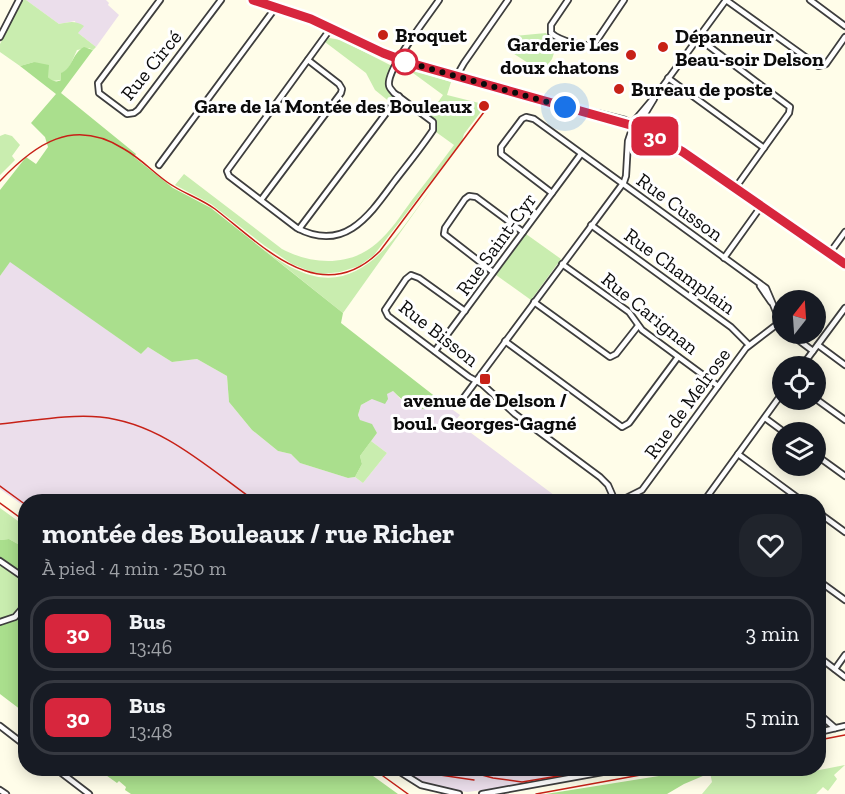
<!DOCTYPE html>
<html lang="fr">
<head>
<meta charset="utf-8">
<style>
  :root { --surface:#171b24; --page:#20242c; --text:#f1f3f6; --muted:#9ea1a6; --line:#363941 }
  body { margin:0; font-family:"Zilla Slab",serif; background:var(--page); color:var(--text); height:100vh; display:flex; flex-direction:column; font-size:22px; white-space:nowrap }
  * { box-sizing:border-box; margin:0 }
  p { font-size:20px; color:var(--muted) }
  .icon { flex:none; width:33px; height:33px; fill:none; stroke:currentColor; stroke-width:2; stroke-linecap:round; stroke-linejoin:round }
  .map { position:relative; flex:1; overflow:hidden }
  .sheet { position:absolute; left:18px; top:494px; width:808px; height:282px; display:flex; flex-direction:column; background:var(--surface); border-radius:24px; box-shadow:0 3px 15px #0003 }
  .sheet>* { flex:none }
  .badge { padding:0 12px; border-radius:9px; font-size:21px; line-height:39px }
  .needle { width:39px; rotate:17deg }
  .fabs { position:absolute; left:772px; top:290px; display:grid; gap:12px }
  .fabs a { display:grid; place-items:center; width:54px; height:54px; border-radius:50%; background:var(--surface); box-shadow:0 3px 15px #0003; font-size:30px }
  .you { position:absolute; width:30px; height:30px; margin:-15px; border:4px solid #fff; border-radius:50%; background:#1a73e8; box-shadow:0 0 0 9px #1a73e833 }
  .map>.badge { position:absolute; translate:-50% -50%; box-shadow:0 0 0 3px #fff }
  .round { display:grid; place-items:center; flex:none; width:63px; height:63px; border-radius:24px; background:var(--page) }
  .summary { display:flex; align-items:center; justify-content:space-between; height:102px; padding:0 24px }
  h1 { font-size:28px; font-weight:800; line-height:45px }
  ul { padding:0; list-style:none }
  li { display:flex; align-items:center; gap:18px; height:75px; margin:0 12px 9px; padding:0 12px; border:3px solid var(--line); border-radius:24px }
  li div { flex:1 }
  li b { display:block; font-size:22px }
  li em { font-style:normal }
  li .badge { min-width:66px; font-weight:700; text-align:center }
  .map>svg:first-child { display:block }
  .industrial { fill:#ebdeeb }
  .green { fill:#c9edaf }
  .forest { fill:#aadf8d }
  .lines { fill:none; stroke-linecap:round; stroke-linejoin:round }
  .minor-casing { stroke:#3e3e3e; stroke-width:8 }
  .minor { stroke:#fff; stroke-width:4.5 }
  .rail { stroke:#c72117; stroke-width:1.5 }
  .line-casing { stroke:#fff; stroke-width:14 }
  .line { stroke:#d7263d; stroke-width:9 }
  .walk { stroke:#0b0b0b; stroke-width:6; stroke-dasharray:0 10.8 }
  .poi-dot { fill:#c72117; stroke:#fff; stroke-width:2 }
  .stop-dot { fill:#fff; stroke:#d7263d; stroke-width:3 }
  .labels { text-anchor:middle; stroke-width:6; stroke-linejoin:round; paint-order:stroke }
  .poi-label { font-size:20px; font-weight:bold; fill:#0b0b0b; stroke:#fff; text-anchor:start }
  .street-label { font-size:20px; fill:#0b0b0b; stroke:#fff }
</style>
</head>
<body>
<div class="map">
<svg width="845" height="794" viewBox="0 0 845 794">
  <rect width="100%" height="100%" fill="#fffde9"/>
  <g class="industrial">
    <path d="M26 0H106L109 3 108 5 119 15 96 47 78 33 75 21 59 24Z"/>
    <path d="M10 261 141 354 148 347 172 362 197 359 227 376 229 402 252 430 278 451 291 454 300 463 348 478 355 477 363 483 387 453 371 441 377 433 360 420 358 415 361 405 372 399 393 391 406 405 429 410 446 405 460 415 455 421 562 501H26L25 507 0 489V276Z"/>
    <path d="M401 768H610L513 786 467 792 427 784 413 778Z"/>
  </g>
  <g class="green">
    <path d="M22 0H26L59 24C69 22 75 20 84 26L78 33 96 47 93 50 89 48 77 50C73 58 70 70 62 73L61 80 52 81 48 77V72L34 62 20 66 0 52V44Z"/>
    <path d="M546 33 550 38 558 41 552 59 542 72 505 48 514 36Z"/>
    <path d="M329 38 341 40 392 66 386 85 393 97 391 103 375 90 366 73 325 42Z"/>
    <path d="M405 68 451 82 447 95 479 103 481 108 483 109 464 134 462 141 374 255 359 266 340 272 322 274 312 272 292 264 265 246 211 204 175 185 184 174 282 249C312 265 350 267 377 243 391 231 401 215 412 200 426 182 440 164 454 145L436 132 437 123 429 115 443 95 413 73 399 69Z"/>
    <path d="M5 134 12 136 20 145 12 156 15 160 0 175V136Z"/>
    <path d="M432 188 343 313 258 245C270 254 283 264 297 270 362 301 399 231 432 188Z"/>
    <path d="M526 234 561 259 531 300 496 275Z"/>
    <path d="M371 441 387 453 363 483 355 477 362 464 360 456Z"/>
    <path d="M0 508 25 526V548L9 539 0 540Z"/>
    <path d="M0 564 26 582C25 605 22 612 0 619Z"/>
    <path d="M845 765 834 775 837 779 828 791 823 787 816 794H702L712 782 709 768 802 769 799 774Z"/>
  </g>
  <g class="forest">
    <path d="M84 47 93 50 61 93 136 154 134 157 173 188 211 208 343 313 341 323 446 405C419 412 413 411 393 391L387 394 388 399 385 404 372 399 361 405 358 415 360 420 372 424 377 433 360 456 362 464 355 477 348 478 300 463 291 454 278 451 252 430 229 402 227 376 197 359 172 362 148 347 141 354 10 262 0 276V190L26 157 36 164 48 147 45 137 31 123 56 94 20 66 34 62 49 65 48 77C52 81 56 83 61 80V73C73 68 72 53 84 47Z"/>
    <path d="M9 539 25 548V576L0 557V540Z"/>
    <path d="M25 609V713L0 694V624L17 618Z"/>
    <path d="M96 768H362L398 794H131L125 790 126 787 119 781 117 783Z"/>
    <path d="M709 768 710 773 684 784 667 794H546Z"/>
  </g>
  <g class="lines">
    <g class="minor-casing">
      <g id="minor">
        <path d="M160 0 98 83 99 93 127 114 134 113 138 110 221 0"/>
        <path d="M253 0 311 19 378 51 410 63 580 111 597 113 625 120 671 144 845 264"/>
        <path d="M568 0 551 25V33C559 40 585 49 595 43L624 0"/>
        <path d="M810 0 845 26"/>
        <path d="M331 28 227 171 229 176 297 228C344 253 369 216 394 182 407 165 421 148 433 130V122L394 93C392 90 389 88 389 85 386 69 429 15 439 0"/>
        <path d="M0 37 19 0"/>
        <path d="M698 38 790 107 789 113 736 187"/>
        <path d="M456 77 464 63 508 0"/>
        <path d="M668 78 764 148"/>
        <path d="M588 113 595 117 631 126"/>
        <path d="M634 126 640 122 654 99"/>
        <path d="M159 165 276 7"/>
        <path d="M552 193 501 154V147L522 119 526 117 534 119 766 288 783 328"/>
        <path d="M261 200 341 93 342 89 339 84 308 60"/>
        <path d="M591 225 731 327 749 345"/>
        <path d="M299 229 399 96"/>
        <path d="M829 254 845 232"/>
        <path d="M724 258 762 205"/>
        <path d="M562 264 629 312 642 330 718 386"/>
        <path d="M493 272 444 234 445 228 465 199 469 196 476 197 523 232"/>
        <path d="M760 286 771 302"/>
        <path d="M534 302 610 357 616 354 638 326"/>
        <path d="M465 311 419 278 411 275 406 279 385 310 388 316 469 377 482 384 515 414 600 477 608 485 615 501"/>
        <path d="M789 333 813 351"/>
        <path d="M505 341 622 427 629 423 678 357"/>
        <path d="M818 345 845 365"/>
        <path d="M435 351 581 154"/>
        <path d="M802 366 845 308"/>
        <path d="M816 399 845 420"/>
        <path d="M459 404 624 182 626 176 628 141 635 120 657 94 726 0 818 66 826 64 845 37"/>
        <path d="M765 418 784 432"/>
        <path d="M738 454 802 501"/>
        <path d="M816 455 845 476"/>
        <path d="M620 501 642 490 746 348 780 322"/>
        <path d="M704 501 783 392"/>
        <path d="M819 513 845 532"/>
        <path d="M0 561 26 579"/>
        <path d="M819 581 845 600"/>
        <path d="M0 622 15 617 26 604"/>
        <path d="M819 657 845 677"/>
        <path d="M835 669 845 655"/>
        <path d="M819 714 835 728"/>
        <path d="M0 726 26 746"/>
        <path d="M819 732 845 726"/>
        <path d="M55 768 89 794"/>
        <path d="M394 768 421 785 459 794"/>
        <path d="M0 790 6 794"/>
        <path d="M482 794 625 768"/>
      </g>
    </g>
    <use href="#minor" class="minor"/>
    <g class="rail">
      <path d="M0 181C35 144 73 117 124 149 140 158 153 172 167 182 182 193 200 198 215 209 263 246 321 310 380 251L484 112"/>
      <path d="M0 424C33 421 68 414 100 417 161 423 207 467 255 501"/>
      <path d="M0 486 26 505"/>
      <path d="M0 503 26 522"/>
      <path d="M819 740 845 735"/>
      <path d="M372 768 408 794"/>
      <path d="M422 768 440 775 474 780"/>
      <path d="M456 768 493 778 522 782 606 768"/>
      <path d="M500 768 529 775"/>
      <path d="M536 794 679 768"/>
    </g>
  </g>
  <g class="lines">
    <g class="line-casing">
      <path id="line" d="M253 0 311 19 383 53 410 63 641 128 683 152 845 264"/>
    </g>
    <use href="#line" class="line"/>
    <path class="walk" d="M405 62 403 61 565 107"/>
  </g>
  <g class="poi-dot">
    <circle cx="383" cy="35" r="6"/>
    <circle cx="663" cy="47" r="6"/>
    <circle cx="631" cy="55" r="6"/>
    <circle cx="619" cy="89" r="6"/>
    <circle cx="484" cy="106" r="6"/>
    <rect x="479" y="373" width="12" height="12" rx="3"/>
  </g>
  <circle class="stop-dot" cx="405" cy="62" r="12"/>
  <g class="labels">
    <g class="poi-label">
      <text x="395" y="42">Broquet</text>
      <text x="675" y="43">Dépanneur<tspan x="675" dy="23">Beau-soir Delson</tspan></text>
      <text x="619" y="51" text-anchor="end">Garderie Les<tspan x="619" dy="23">doux chatons</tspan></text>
      <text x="631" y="96">Bureau de poste</text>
      <text x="472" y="113" text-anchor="end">Gare de la Montée des Bouleaux</text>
      <text x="485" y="407" text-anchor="middle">avenue de Delson /<tspan x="485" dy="23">boul. Georges-Gagné</tspan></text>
    </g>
    <g class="street-label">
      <text transform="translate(151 65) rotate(-51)" y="7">Rue Circé</text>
      <text transform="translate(680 207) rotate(36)" y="7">Rue Cusson</text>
      <text transform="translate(496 244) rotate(-54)" y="7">Rue Saint-Cyr</text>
      <text transform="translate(680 271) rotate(36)" y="7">Rue Champlain</text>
      <text transform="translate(650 313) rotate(39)" y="7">Rue Carignan</text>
      <text transform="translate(439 333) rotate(38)" y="7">Rue Bisson</text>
      <text transform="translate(687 403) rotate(-54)" y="7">Rue de Melrose</text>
    </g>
  </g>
</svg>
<div class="fabs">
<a><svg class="needle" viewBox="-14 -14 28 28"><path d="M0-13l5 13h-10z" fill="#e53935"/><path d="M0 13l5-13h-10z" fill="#9ea1a6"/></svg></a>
<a><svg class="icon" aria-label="locate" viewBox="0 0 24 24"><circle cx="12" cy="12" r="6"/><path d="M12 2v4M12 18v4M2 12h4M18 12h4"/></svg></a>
<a><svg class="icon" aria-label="layers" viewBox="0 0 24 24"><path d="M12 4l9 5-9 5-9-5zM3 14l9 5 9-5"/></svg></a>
</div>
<div class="you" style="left:565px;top:107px"></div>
<b class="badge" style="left:655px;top:136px;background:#d7263d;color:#fff">30</b>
<section class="sheet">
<div class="summary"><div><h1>montée des Bouleaux / rue Richer</h1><p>À pied · 4 min · 250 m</p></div><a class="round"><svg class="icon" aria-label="heart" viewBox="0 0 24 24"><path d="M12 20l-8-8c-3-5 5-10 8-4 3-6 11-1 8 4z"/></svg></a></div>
<ul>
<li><span class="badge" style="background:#d7263d;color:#fff">30</span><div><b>Bus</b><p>13:46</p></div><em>3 min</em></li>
<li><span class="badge" style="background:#d7263d;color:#fff">30</span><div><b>Bus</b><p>13:48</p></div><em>5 min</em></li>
</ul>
</section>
</div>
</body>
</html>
